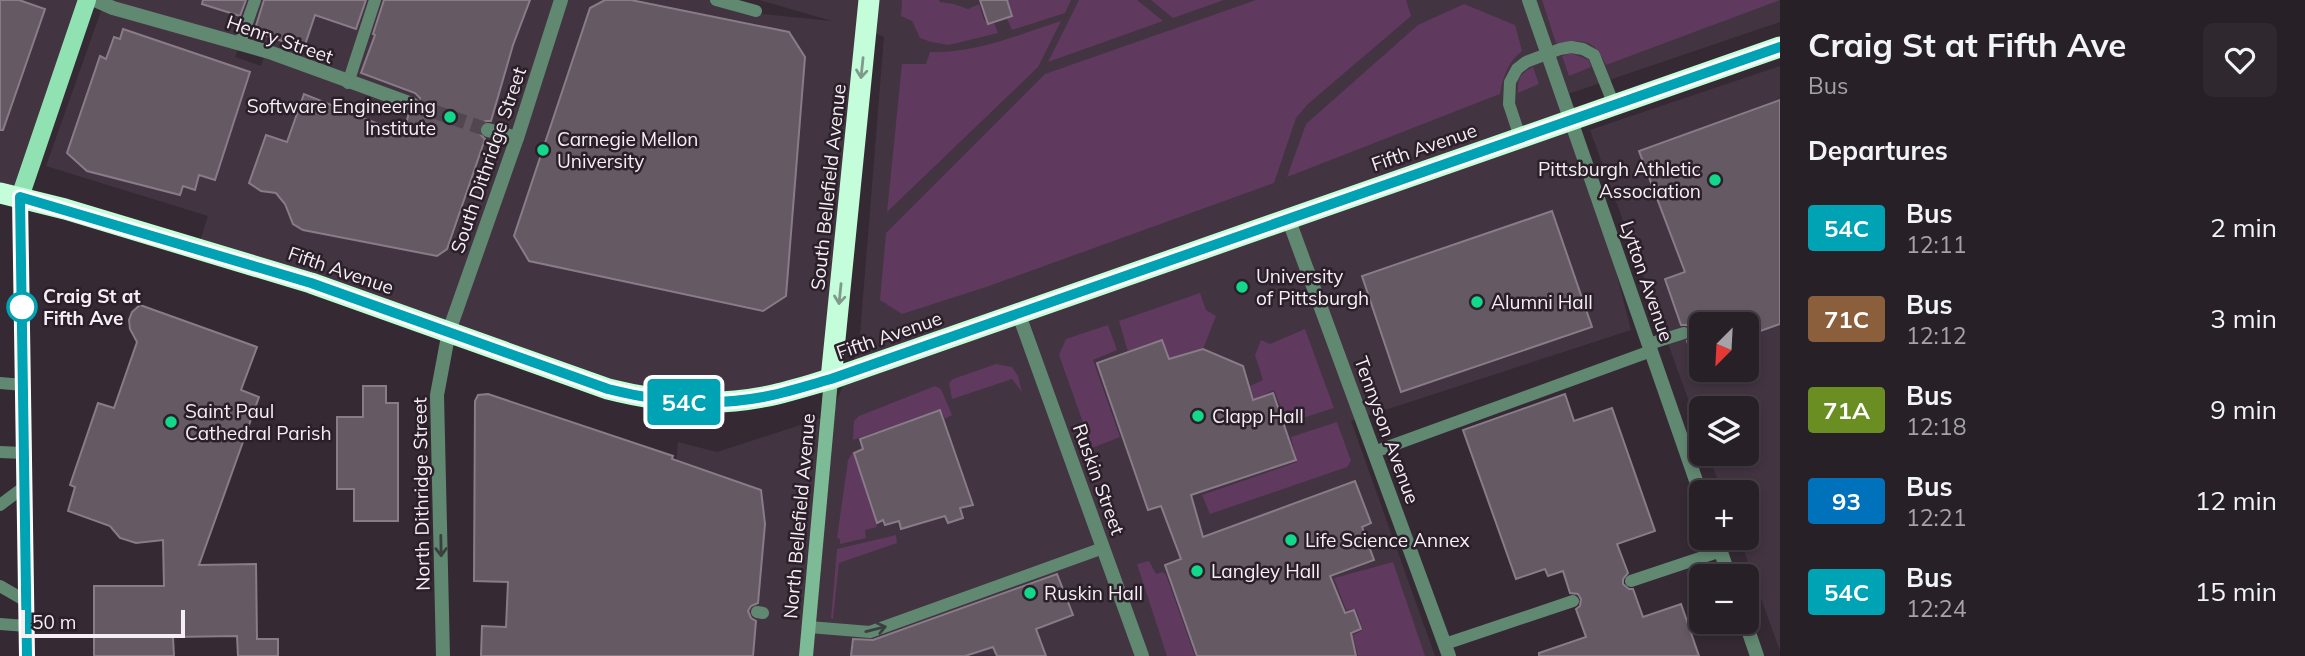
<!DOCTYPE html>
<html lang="en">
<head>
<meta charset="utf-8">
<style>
  :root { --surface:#282027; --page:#30282f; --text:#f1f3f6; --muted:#a5a3a7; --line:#443e44 }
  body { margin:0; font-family:Mulish,sans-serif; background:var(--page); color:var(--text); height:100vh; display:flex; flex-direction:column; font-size:26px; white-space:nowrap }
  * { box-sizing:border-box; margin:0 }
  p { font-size:23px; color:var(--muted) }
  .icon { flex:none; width:38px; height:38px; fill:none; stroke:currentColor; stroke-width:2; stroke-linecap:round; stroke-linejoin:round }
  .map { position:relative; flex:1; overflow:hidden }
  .panel { display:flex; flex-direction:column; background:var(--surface); width:525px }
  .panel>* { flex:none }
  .badge { padding:0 14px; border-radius:5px; font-size:24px; line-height:46px }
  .needle { width:46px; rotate:204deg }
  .tools { position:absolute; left:1689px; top:312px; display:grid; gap:14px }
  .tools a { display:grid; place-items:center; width:70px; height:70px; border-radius:10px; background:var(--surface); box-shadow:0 4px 10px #0003,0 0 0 2px var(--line); font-size:35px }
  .scale { position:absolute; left:21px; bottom:18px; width:164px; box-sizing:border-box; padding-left:7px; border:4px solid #f5eef4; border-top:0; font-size:19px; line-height:24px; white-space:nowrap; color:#f5eef4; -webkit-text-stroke:5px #2b202a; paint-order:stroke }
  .map>.badge { position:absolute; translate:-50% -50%; box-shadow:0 0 0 4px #fff }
  h2 { padding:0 28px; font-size:26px; line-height:63px }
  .round { display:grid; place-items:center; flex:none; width:74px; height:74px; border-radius:10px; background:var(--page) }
  .head { display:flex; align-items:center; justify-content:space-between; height:119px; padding:0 28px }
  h1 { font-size:33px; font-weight:700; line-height:52px }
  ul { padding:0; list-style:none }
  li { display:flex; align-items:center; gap:21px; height:91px; padding:0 28px }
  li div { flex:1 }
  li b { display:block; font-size:26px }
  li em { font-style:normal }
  li .badge { min-width:77px; font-weight:700; text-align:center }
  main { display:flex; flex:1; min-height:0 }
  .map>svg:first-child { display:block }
  .built { fill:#433442; fill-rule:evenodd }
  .green { fill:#5f395e }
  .building { fill:#655964; stroke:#897c88; stroke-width:2 }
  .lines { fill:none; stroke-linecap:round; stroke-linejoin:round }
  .street-tunnel { stroke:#524751; stroke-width:14; stroke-dasharray:14 7; stroke-linecap:butt }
  .lane { stroke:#618871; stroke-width:12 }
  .street { stroke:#618871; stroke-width:14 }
  .secondary { stroke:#7cbb96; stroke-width:14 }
  .primary { stroke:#90e2b3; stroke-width:18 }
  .highway { stroke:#c4fdda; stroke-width:21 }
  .oneway { stroke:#7f9a8b }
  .oneway2 { stroke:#3b3f3f }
  .line-casing { stroke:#fff; stroke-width:16 }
  .line { stroke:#00a3b4; stroke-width:10 }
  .poi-dot { fill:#12d98a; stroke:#2b202a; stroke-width:2.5 }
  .stop-dot { fill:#fff; stroke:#00a3b4; stroke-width:3.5 }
  .labels { text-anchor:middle; stroke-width:5; stroke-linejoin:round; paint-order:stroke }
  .street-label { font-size:19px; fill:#f5eef4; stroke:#2b202a }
  .poi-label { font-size:19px; fill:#f5eef4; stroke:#2b202a; text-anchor:start }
  .stop-label { font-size:19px; font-weight:bold; fill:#f5eef4; stroke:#2b202a; text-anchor:start }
</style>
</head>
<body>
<main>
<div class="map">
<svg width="1780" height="656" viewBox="0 0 1780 656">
  <rect width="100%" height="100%" fill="#352a34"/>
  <g class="built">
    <path d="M0 0H84L19 198 0 194Z"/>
    <path d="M105 0H255L235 57 261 66 266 52 244 45 260 0H724L762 14 832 21 759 0H1780V22L1559 97 1609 244 1631 330 1351 421 1435 656H661L678 442 717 452 831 415 859 347 884 37 867 30 831 379 753 399H648L198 248 208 216 46 166Z"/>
    <path d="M1780 66V651L1739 537H1746V492H1722L1708 453H1746V408H1701V434L1590 130ZM1701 324H1746V369H1701Z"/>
  </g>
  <g class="green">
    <path d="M902 0H939L940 2 954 4 968 9 979 4 984 20 989 24 994 23 998 33 949 45 931 42 920 38 912 21 901 16Z"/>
    <path d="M1004 0H1071L1065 13 1012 30 1007 19 1012 14 1009 3Z"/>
    <path d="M1079 0H1137L1163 21 1048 62Z"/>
    <path d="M1151 0H1224L1173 18Z"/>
    <path d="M1256 0H1406L1411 16 1308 104 1296 118 1274 183 986 287 902 314 880 300 886 233 1045 74Z"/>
    <path d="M1542 0H1780L1606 65C1593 38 1584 40 1556 43Z"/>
    <path d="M1464 4 1515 25 1522 51C1508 62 1503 76 1500 94L1287 177 1306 124 1418 25Z"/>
    <path d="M1061 21 1038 67 887 212 902 64H926L930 52C976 53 1018 35 1061 21Z"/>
    <path d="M1571 53 1589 60 1591 67 1569 76 1562 56Z"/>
    <path d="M1533 67 1539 84 1518 93C1517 79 1520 73 1533 67Z"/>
    <path d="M1200 293 1206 310 1216 316 1203 349 1169 359 1162 340 1128 352 1119 321Z"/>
    <path d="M1108 325 1117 350 1093 360 1120 437 1092 448 1059 355 1066 339Z"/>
    <path d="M1305 329 1334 408 1287 423 1274 390 1254 399 1250 386 1263 380 1255 355 1261 340 1270 344Z"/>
    <path d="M996 364 1012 367 1018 376 1022 392 1012 379 952 399 949 383 953 379Z"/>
    <path d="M935 386 941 389 952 415 945 419 941 409 853 440 854 421 859 416Z"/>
    <path d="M1337 422 1351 461 1347 467 1210 514 1202 495 1297 462 1291 437Z"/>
    <path d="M853 452 877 527 865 530 866 538 840 544V539L837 538 848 460Z"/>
    <path d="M896 535 897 543 839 563 833 619 831 618 837 549Z"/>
    <path d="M1149 561 1156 574 1163 572 1166 575 1195 656H1167L1137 564Z"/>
    <path d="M1393 562 1425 656H1358L1353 635 1363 630 1356 609 1346 610 1334 578Z"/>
  </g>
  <g class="building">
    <path d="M0 0H19L45 9 3 130H0Z"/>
    <path d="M203 0H246L240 16 202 4Z"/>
    <path d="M264 0H366L356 29 315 15 304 48 254 32Z"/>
    <path d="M384 0H530L513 45 491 121H485L479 127V133L485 139 447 249 437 256 303 230 293 224 285 204 276 193 261 191 249 183 266 135 287 142 304 94 403 134 409 113H414L421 108 420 98 415 93 361 73 375 35 373 34Z"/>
    <path d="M605 0H631L789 32 805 57 786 296 763 311 529 261 514 236 590 8Z"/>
    <path d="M980 0H1007L1012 16 988 24Z"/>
    <path d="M123 29 250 72 215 180 199 175 195 190 183 186 180 195 87 171 67 153 100 56 106 59 114 37 120 39Z"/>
    <path d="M1780 100V324L1746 336V324H1701V373H1699L1687 341 1692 336V330L1687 325H1681L1665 279 1685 272 1639 151Z"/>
    <path d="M1552 211 1592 327 1401 392 1362 276Z"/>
    <path d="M140 305 257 347 241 390 259 397 199 565 256 564 257 639H278V656H238L237 636 173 637 174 656H94V586H164L163 540 136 543 120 538 110 526 68 511 75 487 70 485 98 403 114 408 137 342 130 329 129 320 132 312Z"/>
    <path d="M1162 340 1169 359 1203 349 1243 366 1253 400 1273 393 1296 460 1191 495 1203 537 1355 481 1371 523 1362 527 1374 560 1330 576 1345 613 1354 610 1361 629 1351 633 1356 656H1197L1165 565 1181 559 1161 506 1148 510 1097 363Z"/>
    <path d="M363 386H386V403H398V521H354V489H337V417H363Z"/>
    <path d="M488 394 673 456 672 459 761 490 765 524 758 603 751 606 748 611 751 618 756 621 753 656H481L482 626 506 627 508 582 474 581 475 401 478 395Z"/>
    <path d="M1565 394 1574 421 1612 408 1655 531 1617 544 1628 573 1623 579V584L1629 589H1633L1643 617 1681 604 1699 656H1539V653L1586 637 1576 609 1580 606 1581 599 1578 594 1570 593 1563 571 1548 576 1545 569 1516 579 1463 430Z"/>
    <path d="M940 410 973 505 960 508 963 518 948 523 945 516 901 529 899 521 885 525 883 520 877 523 854 453 863 449 860 439Z"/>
    <path d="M1057 574 1073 615 1036 629 1046 656H997L993 647 965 656H851L853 639 873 640Z"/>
  </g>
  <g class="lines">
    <path class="street-tunnel" d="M412 104 488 130"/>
    <g class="lane">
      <path d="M716 0 756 11"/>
      <path d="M240 43 255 0"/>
      <path d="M348 83 375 0"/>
      <path d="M1520 137 1509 104 1510 82 1517 69 1526 62 1560 49 1571 47 1583 49 1594 55 1614 105"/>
      <path d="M1649 344 1684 333"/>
      <path d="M0 383 23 385"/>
      <path d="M0 452 23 453"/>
      <path d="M1374 452 1651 351"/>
      <path d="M0 505 24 487"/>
      <path d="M1631 581 1721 551"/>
      <path d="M0 586 26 601"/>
      <path d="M757 612 763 613"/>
      <path d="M0 624 26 626"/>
      <path d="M809 627 870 632 1103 548"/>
      <path d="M1445 644 1573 601"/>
    </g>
    <g class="street">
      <path d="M95 0 113 8 269 52 412 104"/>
      <path d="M1529 0 1701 495"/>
      <path d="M488 130 517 138"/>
      <path d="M1288 218 1449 656"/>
      <path d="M1019 315 1142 656"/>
      <path d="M1716 537 1729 576"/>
      <path d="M1745 621 1757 656"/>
      <path d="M443 656 437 395 449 331 517 138 561 0"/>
    </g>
    <g class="secondary">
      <path d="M20 197 27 656"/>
      <path d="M806 656 831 379"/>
    </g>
    <path class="primary" d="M20 197 87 0"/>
    <g class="highway">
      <path d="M0 193 65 209 311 283 608 389C659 402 711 407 763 397 786 393 809 385 831 379L1780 47"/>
      <path d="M831 379 869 0"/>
    </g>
  </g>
  <defs><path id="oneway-shaft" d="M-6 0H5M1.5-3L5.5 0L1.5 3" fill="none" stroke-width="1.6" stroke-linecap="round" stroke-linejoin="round" transform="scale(1.75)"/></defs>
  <g class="oneway">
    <use href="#oneway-shaft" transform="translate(862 68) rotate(96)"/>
    <use href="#oneway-shaft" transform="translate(840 294) rotate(96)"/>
  </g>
  <g class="oneway2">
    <use href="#oneway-shaft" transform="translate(441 546) rotate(89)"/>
    <use href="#oneway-shaft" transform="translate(876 629) rotate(-14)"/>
  </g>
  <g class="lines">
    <g class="line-casing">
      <path id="line" d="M27 656 20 197 311 283 608 389C659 402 711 407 763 397 786 393 809 385 831 379L1780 47"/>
    </g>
    <use href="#line" class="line"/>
  </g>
  <g class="poi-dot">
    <circle cx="450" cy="117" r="7"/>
    <circle cx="543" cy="150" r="7"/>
    <circle cx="1715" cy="180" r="7"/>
    <circle cx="1242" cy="287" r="7"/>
    <circle cx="1477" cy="302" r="7"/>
    <circle cx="1198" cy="416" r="7"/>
    <circle cx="171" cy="422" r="7"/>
    <circle cx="1291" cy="540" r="7"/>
    <circle cx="1197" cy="571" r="7"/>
    <circle cx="1030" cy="593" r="7"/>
  </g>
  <circle class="stop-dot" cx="22" cy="307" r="14"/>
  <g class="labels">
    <g class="street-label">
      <text transform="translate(280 39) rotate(19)" y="7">Henry Street</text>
      <text transform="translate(1424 147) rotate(-19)" y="7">Fifth Avenue</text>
      <text transform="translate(488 160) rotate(-71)" y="7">South Dithridge Street</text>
      <text transform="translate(828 187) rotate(-84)" y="7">South Bellefield Avenue</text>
      <text transform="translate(341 270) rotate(19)" y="7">Fifth Avenue</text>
      <text transform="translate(1647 281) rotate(71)" y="7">Lytton Avenue</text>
      <text transform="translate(889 335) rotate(-19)" y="7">Fifth Avenue</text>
      <text transform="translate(1387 430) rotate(70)" y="7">Tennyson Avenue</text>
      <text transform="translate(1099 479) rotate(70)" y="7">Ruskin Street</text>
      <text transform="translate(421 494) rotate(-91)" y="7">North Dithridge Street</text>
      <text transform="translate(799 516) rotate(-85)" y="7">North Bellefield Avenue</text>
    </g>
    <g class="poi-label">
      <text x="436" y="113" text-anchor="end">Software Engineering<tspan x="436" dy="22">Institute</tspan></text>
      <text x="557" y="146">Carnegie Mellon<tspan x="557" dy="22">University</tspan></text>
      <text x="1701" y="176" text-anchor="end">Pittsburgh Athletic<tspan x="1701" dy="22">Association</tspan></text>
      <text x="1256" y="283">University<tspan x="1256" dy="22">of Pittsburgh</tspan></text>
      <text x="1491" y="309">Alumni Hall</text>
      <text x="185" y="418">Saint Paul<tspan x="185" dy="22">Cathedral Parish</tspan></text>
      <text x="1212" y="423">Clapp Hall</text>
      <text x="1305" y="547">Life Science Annex</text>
      <text x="1211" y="578">Langley Hall</text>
      <text x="1044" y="600">Ruskin Hall</text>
    </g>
    <g class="stop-label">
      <text x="43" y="303">Craig St at<tspan x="43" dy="22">Fifth Ave</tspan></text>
    </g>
  </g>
</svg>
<div class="tools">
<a><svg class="needle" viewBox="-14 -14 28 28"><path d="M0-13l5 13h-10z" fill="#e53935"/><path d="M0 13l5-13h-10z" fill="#a5a3a7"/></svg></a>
<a><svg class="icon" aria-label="layers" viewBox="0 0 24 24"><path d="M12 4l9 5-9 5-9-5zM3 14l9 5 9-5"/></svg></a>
<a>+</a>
<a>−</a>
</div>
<div class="scale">50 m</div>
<b class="badge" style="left:684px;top:402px;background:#00a3b4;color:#fff">54C</b>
</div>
<section class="panel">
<div class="head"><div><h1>Craig St at Fifth Ave</h1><p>Bus</p></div><a class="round"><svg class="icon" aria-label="heart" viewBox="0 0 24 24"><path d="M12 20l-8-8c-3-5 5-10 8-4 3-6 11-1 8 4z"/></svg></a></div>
<h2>Departures</h2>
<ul>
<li><span class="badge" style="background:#00a3b4;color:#fff">54C</span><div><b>Bus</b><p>12:11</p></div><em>2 min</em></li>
<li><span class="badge" style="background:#8b5e3c;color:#fff">71C</span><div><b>Bus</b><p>12:12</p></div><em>3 min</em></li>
<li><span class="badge" style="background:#6b8e23;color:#fff">71A</span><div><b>Bus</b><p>12:18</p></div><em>9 min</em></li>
<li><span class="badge" style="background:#0072bc;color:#fff">93</span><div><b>Bus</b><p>12:21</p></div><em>12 min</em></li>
<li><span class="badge" style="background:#00a3b4;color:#fff">54C</span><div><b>Bus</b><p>12:24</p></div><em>15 min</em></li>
</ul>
</section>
</main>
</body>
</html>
